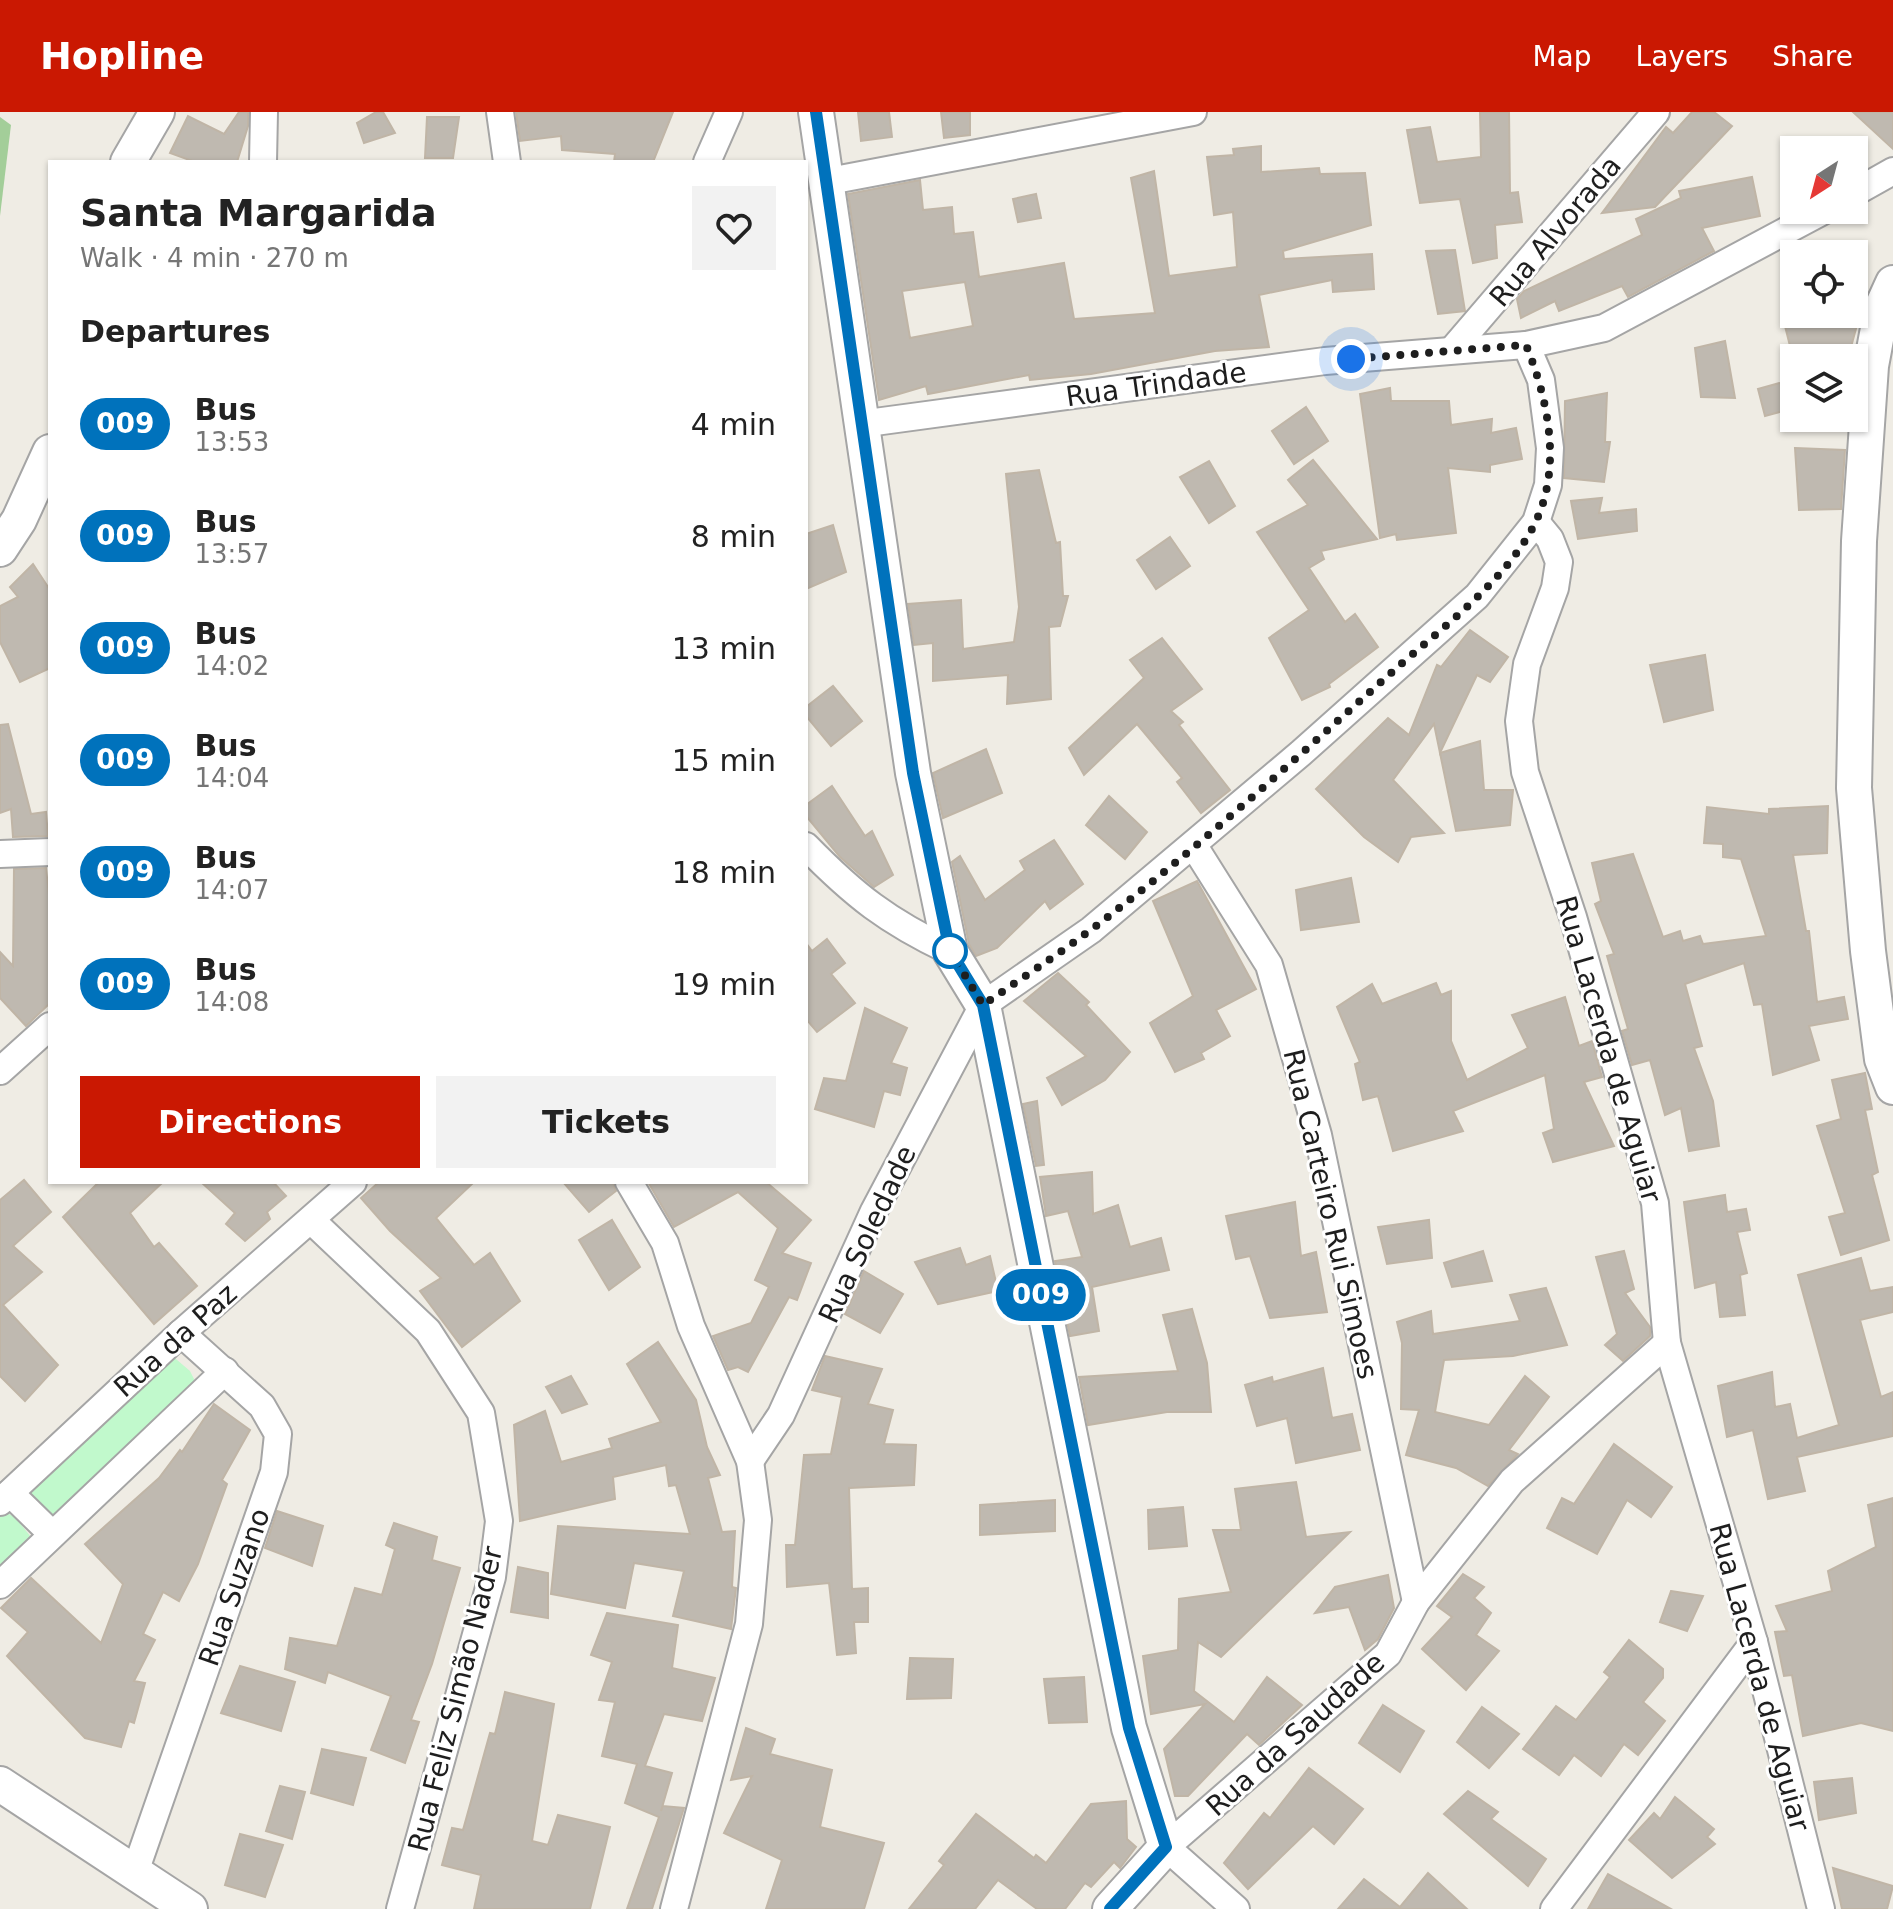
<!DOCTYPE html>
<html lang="en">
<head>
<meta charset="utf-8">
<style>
  :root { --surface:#fff; --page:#f2f2f2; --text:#222; --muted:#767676; --accent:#ca1802 }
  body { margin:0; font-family:"DejaVu Sans",sans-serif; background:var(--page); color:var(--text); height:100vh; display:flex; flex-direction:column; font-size:30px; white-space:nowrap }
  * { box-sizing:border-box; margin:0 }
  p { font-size:26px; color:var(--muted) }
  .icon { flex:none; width:44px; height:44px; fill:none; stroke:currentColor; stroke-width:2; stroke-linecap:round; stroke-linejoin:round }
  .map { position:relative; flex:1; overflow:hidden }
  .details { position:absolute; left:48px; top:48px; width:760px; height:1024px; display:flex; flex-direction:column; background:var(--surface); border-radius:0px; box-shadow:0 2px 6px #0004 }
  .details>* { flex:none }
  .badge { padding:0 16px; border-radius:26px; font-size:28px; line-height:52px }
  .needle { width:52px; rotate:216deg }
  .controls { position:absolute; left:1780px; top:24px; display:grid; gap:16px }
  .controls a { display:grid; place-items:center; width:88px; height:88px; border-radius:0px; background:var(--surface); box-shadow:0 2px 6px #0004; font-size:40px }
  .you { position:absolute; width:40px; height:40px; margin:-20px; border:6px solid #fff; border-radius:50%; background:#1a73e8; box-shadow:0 0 0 12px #1a73e833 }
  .map>.badge { position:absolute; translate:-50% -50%; box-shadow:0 0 0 4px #fff }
  h2 { padding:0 32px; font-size:30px; line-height:72px }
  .round { display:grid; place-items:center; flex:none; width:84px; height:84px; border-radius:0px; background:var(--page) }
  .overview { display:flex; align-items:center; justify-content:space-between; height:136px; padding:0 32px }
  h1 { font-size:38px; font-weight:700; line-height:60px }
  .primary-button { display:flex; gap:16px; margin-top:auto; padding:16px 32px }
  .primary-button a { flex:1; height:92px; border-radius:0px; background:var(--accent); color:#fff; font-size:32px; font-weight:700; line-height:92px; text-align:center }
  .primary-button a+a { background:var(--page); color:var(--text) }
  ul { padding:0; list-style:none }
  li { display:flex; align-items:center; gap:24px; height:112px; padding:0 32px }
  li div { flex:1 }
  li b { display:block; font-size:30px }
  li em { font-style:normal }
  li .badge { min-width:88px; font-weight:700; text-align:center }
  header { display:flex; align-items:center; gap:48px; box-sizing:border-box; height:112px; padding:0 40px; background:var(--accent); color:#fff }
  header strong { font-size:38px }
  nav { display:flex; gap:44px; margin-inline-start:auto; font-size:28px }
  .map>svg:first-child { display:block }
  .forest { fill:#a3ce99 }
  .park { fill:#c1f9cc }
  .building { fill:#bfb9b0; stroke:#c0b5a6; stroke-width:2; fill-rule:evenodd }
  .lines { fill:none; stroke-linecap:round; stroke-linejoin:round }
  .minor-casing { stroke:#a5a5a5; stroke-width:30 }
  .tertiary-casing { stroke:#a5a5a5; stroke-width:38 }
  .minor { stroke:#fff; stroke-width:26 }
  .tertiary { stroke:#fff; stroke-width:34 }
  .line-casing { stroke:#fff; stroke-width:18 }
  .line { stroke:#0072bc; stroke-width:12 }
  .walk { stroke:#1e1e1e; stroke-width:8; stroke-dasharray:0 14.4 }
  .stop-dot { fill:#fff; stroke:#0072bc; stroke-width:4 }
  .labels { text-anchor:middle; stroke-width:6; stroke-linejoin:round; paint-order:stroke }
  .street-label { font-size:28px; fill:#1e1e1e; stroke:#fff }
</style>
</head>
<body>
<header>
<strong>Hopline</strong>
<nav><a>Map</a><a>Layers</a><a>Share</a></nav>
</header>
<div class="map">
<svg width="1893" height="1797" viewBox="0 0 1893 1797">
  <rect width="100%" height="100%" fill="#efece4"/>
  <path class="forest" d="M0 5 11 13 0 104Z"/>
  <g class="park">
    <path d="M170 1242 190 1259 196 1271 51 1407 24 1380Z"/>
    <path d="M3 1399 15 1405 31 1425 0 1455V1402Z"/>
  </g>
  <g class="building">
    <path d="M239 0H248V14L237 50H195L170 41 188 4 224 22Z"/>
    <path d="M376 0H383L395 21 364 31 357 11Z"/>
    <path d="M516 0H673L653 50H614L615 42 562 38 561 24 520 29Z"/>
    <path d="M858 0H889L892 25 861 29Z"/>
    <path d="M941 0H970V23L944 26Z"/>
    <path d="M1480 0H1509L1510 81 1518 80 1522 110 1495 113 1497 146 1473 151 1460 87 1420 91 1407 18 1430 15 1437 50 1481 45Z"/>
    <path d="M1692 0H1714L1732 14 1655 95 1602 101 1666 15 1673 21Z"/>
    <path d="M1853 0H1893V37Z"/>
    <path d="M427 5H459L453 46H425Z"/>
    <path d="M1261 34V60L1319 56 1320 62 1365 61 1371 113 1283 139 1284 147 1372 142 1374 177 1333 180 1332 168 1259 183 1269 235 1215 239 1091 262 1030 268 1029 263 928 282 926 274 879 288 848 82 920 68 923 98 952 95 954 122 973 120 979 165 1064 151 1074 207 1155 201 1131 66 1154 59 1169 164 1237 155 1233 100 1214 103 1207 45 1234 43 1233 37ZM965 170 973 214 910 226 902 179Z"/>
    <path d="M1752 65 1760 104 1702 116 1714 139 1628 185 1622 174 1559 199 1555 189 1521 206 1517 187 1524 179 1642 123 1636 107 1681 86 1679 79Z"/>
    <path d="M1036 82 1041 106 1018 110 1013 87Z"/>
    <path d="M1455 138 1465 199 1438 202 1426 139Z"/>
    <path d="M1782 202H1860L1848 246H1793Z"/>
    <path d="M1725 229 1735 286 1701 285 1695 236Z"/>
    <path d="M1794 267V296L1765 304 1758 277Z"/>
    <path d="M1390 276 1391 289H1449L1451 313 1492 307 1491 321 1516 316 1522 347 1490 353V360L1448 356 1456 421 1397 428 1396 422 1380 426 1360 282Z"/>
    <path d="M1607 281 1605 330H1610L1604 370 1564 366 1565 289Z"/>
    <path d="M1306 295 1328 329 1294 352 1272 319Z"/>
    <path d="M1795 336 1845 338 1841 397 1799 398Z"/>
    <path d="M1313 348 1377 427 1321 439 1324 447 1309 456 1345 510 1355 502 1378 535 1329 572 1330 575 1302 588 1269 526 1309 498 1257 420 1308 393 1288 368Z"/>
    <path d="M1209 349 1235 394 1209 411 1180 365Z"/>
    <path d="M1039 358 1056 431 1060 430 1063 484H1068L1060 514 1049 515 1051 587 1007 592 1008 563 933 569V531L914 533 908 492 961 488 963 537 1014 530 1019 495 1006 362Z"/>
    <path d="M1602 386 1599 401 1636 397 1637 419 1578 427 1571 389Z"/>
    <path d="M833 413 846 460 806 477V422Z"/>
    <path d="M1170 425 1190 454 1156 477 1137 448Z"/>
    <path d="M33 452 50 478V556L20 570 0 530V494L18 485 10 475Z"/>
    <path d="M1470 518 1508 545 1490 570 1477 563 1440 641 1434 612 1393 668 1444 721 1411 725 1398 750 1364 725 1316 677 1388 606 1409 623 1437 553 1441 555Z"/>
    <path d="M1162 526 1202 577 1171 599 1183 610 1179 613 1230 678 1201 701 1177 670 1182 666 1137 612 1084 663 1069 636 1144 566 1130 548Z"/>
    <path d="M1705 543 1713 598 1664 610 1650 553Z"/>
    <path d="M833 574 862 609 831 634 806 604V595Z"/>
    <path d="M8 612 31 702 46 700 48 724 13 725 11 697 0 701V613Z"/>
    <path d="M1480 629 1484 678H1513L1510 713 1456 719 1440 641Z"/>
    <path d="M986 637 1002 681 943 706 933 661Z"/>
    <path d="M832 674 865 724 872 719 893 763 874 775 840 745 806 704V693Z"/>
    <path d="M1109 684 1147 720 1125 747 1086 713Z"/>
    <path d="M1828 694 1827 741 1793 743 1806 819H1809L1817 890 1844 885 1848 907 1809 914 1819 948 1773 963 1762 892 1754 893 1744 851 1685 872 1702 934 1694 936 1713 989 1719 1034 1689 1039 1681 996 1665 1003 1650 948 1632 953 1622 919 1628 917 1607 844 1614 842 1595 792 1601 789 1592 751 1633 742 1663 825 1680 819 1683 829 1700 824 1703 832 1766 824 1741 747 1723 745V732L1704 731 1707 695 1769 702V697Z"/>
    <path d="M1054 728 1083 772 1050 797 1045 789 997 836 976 844 969 832 952 750 960 744 985 788 1025 758 1020 749Z"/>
    <path d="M46 756 50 792V891L26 914 0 886V840L13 854 14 757Z"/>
    <path d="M1351 766 1359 810 1301 818 1296 778Z"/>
    <path d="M1197 769 1256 877 1216 898 1230 924 1201 941 1204 947 1175 960 1150 911 1193 884 1153 789Z"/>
    <path d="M827 827 845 851 831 862 855 891 817 920 806 907V831L812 839Z"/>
    <path d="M1058 861 1089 890 1086 893 1130 940 1105 968 1062 993 1047 966 1086 944 1024 889Z"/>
    <path d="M1436 871 1441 883 1451 879V929L1467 968 1528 936 1512 903 1565 885 1579 934 1592 929 1602 965 1584 970 1614 1034 1553 1050 1543 1021 1554 1017 1545 963 1453 999 1463 1019 1393 1039 1378 984 1363 988 1355 952 1360 950 1337 895 1372 872 1382 892Z"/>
    <path d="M865 896 907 916 891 951 907 956 900 983 884 979 874 1015 815 997 824 966 846 969Z"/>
    <path d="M1865 961 1872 997 1865 998 1878 1060 1872 1063 1889 1128 1841 1143 1829 1105 1845 1101 1817 1014 1841 1007 1832 968Z"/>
    <path d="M1037 989 1044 1053 1036 1054 1023 992Z"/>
    <path d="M1092 1060 1093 1102 1118 1093 1130 1135 1161 1126 1169 1158 1092 1175 1099 1219 1070 1224 1055 1149 1082 1145 1068 1099 1046 1104 1040 1065Z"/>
    <path d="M24 1068 51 1100 13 1134 42 1160 3 1193 58 1253 25 1289 0 1264V1088Z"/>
    <path d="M99 1070H163L130 1101 154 1135 159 1131 197 1174 154 1212 63 1105Z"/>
    <path d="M201 1070H273L286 1084 267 1100 270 1107 245 1129 226 1112 235 1101Z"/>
    <path d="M379 1070H474L436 1106 474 1153 490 1141 520 1189 462 1235 420 1179 441 1166 390 1119 361 1086Z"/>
    <path d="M563 1070H613L616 1079 589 1100Z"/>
    <path d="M648 1070H766L811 1108 782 1141 811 1151 797 1188 789 1185 748 1260 738 1255 728 1258 713 1224 751 1211 769 1175 755 1168 778 1116 738 1080 674 1115Z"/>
    <path d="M1725 1083 1727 1100 1746 1097 1750 1118 1737 1120 1747 1161 1740 1163 1745 1203 1720 1205 1716 1170 1695 1176 1684 1090Z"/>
    <path d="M1295 1090 1301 1144 1316 1140 1327 1200 1270 1206 1250 1144 1236 1147 1226 1104Z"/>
    <path d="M612 1108 640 1155 609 1178 579 1128Z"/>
    <path d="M1429 1108 1432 1146 1387 1152 1378 1115Z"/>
    <path d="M960 1136 966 1153 990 1144 998 1179 938 1192 915 1150Z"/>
    <path d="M1483 1139 1492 1169 1452 1175 1444 1151Z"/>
    <path d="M1624 1139 1634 1177 1625 1181 1650 1215V1224L1623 1249 1605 1233 1617 1222 1596 1145Z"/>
    <path d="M1861 1146 1870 1179 1893 1175V1200L1860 1208 1881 1285 1893 1280V1324L1797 1345 1805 1379 1768 1387 1753 1318 1727 1325 1718 1274 1772 1260 1775 1295 1790 1292 1797 1326 1839 1313 1798 1163Z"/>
    <path d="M864 1159 903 1182 880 1221 845 1202Z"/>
    <path d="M1546 1176 1567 1233 1513 1244 1444 1248 1435 1300 1489 1313 1525 1264 1549 1285 1509 1338 1518 1342 1488 1374 1456 1356 1406 1343 1419 1298 1401 1297 1402 1231 1397 1210 1431 1199 1433 1222 1520 1209 1510 1183Z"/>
    <path d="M1192 1197 1207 1251 1211 1300H1167L1088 1313 1079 1265 1178 1259 1163 1203Z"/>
    <path d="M658 1230 696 1288 707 1335 720 1363 708 1366 722 1420 735 1419 732 1475 736 1476 731 1517 673 1504 684 1459 634 1451 625 1496 551 1482 558 1414 690 1422 676 1373 669 1374 666 1353 613 1365 615 1387 520 1409 514 1313 545 1299 561 1350 612 1336 609 1327 661 1310 627 1252Z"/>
    <path d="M825 1244 882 1257 868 1292 893 1298 884 1332 916 1333 914 1373 849 1376 852 1477 868 1476V1510H854L856 1541 837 1543 829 1471 787 1475 786 1433H795L804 1343 831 1342 842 1285 812 1278Z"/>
    <path d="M1323 1256 1332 1306 1352 1302 1360 1338 1296 1351 1287 1306 1257 1314 1245 1273 1272 1265 1273 1270Z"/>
    <path d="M571 1264 587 1292 562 1301 546 1275Z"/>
    <path d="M214 1292 250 1318 222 1368 227 1372 198 1452 179 1489 163 1480 143 1522 155 1528 134 1569 145 1571 134 1611 129 1609 121 1635 85 1626 7 1544 28 1520 1 1496 31 1466 101 1531 123 1472 85 1432 159 1366 180 1338 182 1340Z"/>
    <path d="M1614 1332 1672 1375 1651 1405 1627 1388 1597 1442 1547 1416 1562 1386 1574 1392Z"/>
    <path d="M1296 1370 1306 1425 1350 1420 1221 1545 1198 1530 1194 1579 1234 1610 1267 1565 1302 1593 1259 1633 1247 1622 1188 1684H1175L1164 1637 1205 1592 1151 1602 1143 1544 1178 1538 1179 1487 1231 1480 1213 1418H1241L1235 1377Z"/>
    <path d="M1893 1386V1619L1861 1611 1803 1624 1792 1563 1784 1564 1775 1520 1787 1519 1776 1494 1832 1479 1828 1459 1876 1435 1868 1393Z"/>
    <path d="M1055 1388V1419L980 1423V1393Z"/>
    <path d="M1183 1395 1187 1434 1149 1437 1148 1398Z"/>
    <path d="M277 1399 323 1414 312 1454 265 1436Z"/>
    <path d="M394 1411 437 1425 432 1448 460 1456 432 1552 411 1608 419 1610 405 1651 371 1638 391 1584 328 1560 325 1571 285 1557 290 1526 337 1534 355 1476 382 1483 395 1437 386 1433Z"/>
    <path d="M518 1455 548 1461V1506L511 1500Z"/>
    <path d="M1463 1462 1484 1475 1474 1486 1491 1501 1476 1523 1499 1539 1466 1578 1422 1537 1452 1505 1437 1494Z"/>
    <path d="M1388 1463 1394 1496 1378 1527 1365 1538 1349 1495 1315 1501 1335 1475Z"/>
    <path d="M1671 1479 1703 1484 1687 1519 1660 1510Z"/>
    <path d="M607 1501 678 1513 672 1556 715 1566 702 1609 664 1602 645 1654 672 1661 661 1699 663 1694 684 1696 652 1797H627L659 1705 625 1691 637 1652 602 1644 615 1590 599 1588 612 1550 591 1543Z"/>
    <path d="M1629 1528 1663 1557V1566L1643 1590 1665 1609 1638 1643 1624 1632 1601 1664 1574 1643 1559 1663 1523 1637 1556 1594 1576 1608 1610 1565 1604 1560Z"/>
    <path d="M910 1546 953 1547 951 1586 907 1587Z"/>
    <path d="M240 1554 295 1570 281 1619 221 1601Z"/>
    <path d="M1084 1565 1087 1610 1049 1611 1044 1567Z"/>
    <path d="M505 1580 554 1592 532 1729 548 1733 558 1703 610 1715 590 1797H474L481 1763 442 1753 452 1716 463 1718 490 1621 495 1622Z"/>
    <path d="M1383 1593 1424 1619 1400 1660 1359 1631Z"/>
    <path d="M1482 1595 1519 1622 1489 1656 1457 1630Z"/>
    <path d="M746 1616 775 1627 770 1642 832 1658 820 1715 884 1731 864 1797H766L782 1748 724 1721 752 1664 731 1668Z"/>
    <path d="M322 1637 366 1646 353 1693 311 1681Z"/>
    <path d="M1309 1656 1363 1697 1334 1732 1313 1714 1248 1777 1224 1751 1264 1701 1270 1706Z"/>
    <path d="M1852 1666 1856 1701 1819 1708 1814 1670Z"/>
    <path d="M280 1674 305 1680 292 1727 266 1719Z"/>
    <path d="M1468 1679 1498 1700 1491 1707 1546 1747 1528 1774 1444 1702Z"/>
    <path d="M1675 1685 1714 1717 1707 1725 1715 1732 1672 1766 1629 1728 1654 1701 1660 1707Z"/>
    <path d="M1126 1689 1127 1727 1136 1735 1120 1756 1114 1750 1091 1775 1085 1771 1065 1797H1037L998 1768 975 1797H909L944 1753 939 1749 976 1702 1034 1746 1036 1743 1046 1751 1091 1692Z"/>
    <path d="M240 1722 283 1733 265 1785 225 1773Z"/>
    <path d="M1833 1756 1893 1774 1887 1797H1842Z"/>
    <path d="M1428 1761 1467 1797H1338L1364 1767 1400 1795Z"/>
    <path d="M1608 1762 1671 1797H1588Z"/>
  </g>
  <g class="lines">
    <g class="minor-casing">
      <g id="minor">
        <path d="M500 0 507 50"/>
        <path d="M263 50 264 0"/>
        <path d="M707 50 729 0"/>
        <path d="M824 70 1193 0"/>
        <path d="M1854 81 1893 59"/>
        <path d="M1453 237 1656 0"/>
        <path d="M860 312 1325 249 1526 233 1604 216 1825 98"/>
        <path d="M1536 410 1550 427 1559 450 1555 476 1527 552 1519 609 1525 660 1573 805 1655 1091 1667 1231 1754 1530 1821 1797"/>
        <path d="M806 734C855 784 887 809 950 839"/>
        <path d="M1194 734 1269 853 1318 1023 1416 1490"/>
        <path d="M0 742 50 740"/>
        <path d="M0 959 50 914"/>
        <path d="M629 1070 665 1131 691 1214 750 1349 758 1408 749 1512 674 1797"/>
        <path d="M311 1108 428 1219 481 1301 499 1409 492 1465 400 1797"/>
        <path d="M750 1349 781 1303 874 1099 983 893 1091 818 1301 641 1477 484 1536 410 1548 373 1550 336 1541 268 1526 233"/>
        <path d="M10 1381 52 1422"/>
        <path d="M0 1390 181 1221 353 1070"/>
        <path d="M0 1473 225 1259"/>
        <path d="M135 1760 274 1360 278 1322 262 1294 181 1221"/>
        <path d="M1236 1797 1166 1735 1388 1542 1416 1490 1512 1369 1667 1231"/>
        <path d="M1554 1797 1754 1530"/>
      </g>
    </g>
    <g class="tertiary-casing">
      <g id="tertiary">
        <path d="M816 0 913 661 950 839 983 893 1129 1616 1166 1735 1110 1797"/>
        <path d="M128 50 157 0"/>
        <path d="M1893 171 1882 195 1871 254 1859 429 1854 676 1868 839 1882 947 1893 975"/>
        <path d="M0 437 19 408 50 340"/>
        <path d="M0 1672 190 1797"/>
      </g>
    </g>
    <use href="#minor" class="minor"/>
    <use href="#tertiary" class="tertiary"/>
  </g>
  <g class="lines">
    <g class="line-casing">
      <path id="line" d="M816 0 913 661 950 839 983 893 1129 1616 1166 1735 1110 1797"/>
    </g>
    <use href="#line" class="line"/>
    <path class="walk" d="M950 839 983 893C1019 868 1056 844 1092 817 1196 738 1293 649 1391 561 1438 519 1509 467 1536 409 1562 354 1548 287 1526 233L1351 247"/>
  </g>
  <circle class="stop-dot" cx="950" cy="839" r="16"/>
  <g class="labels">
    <g class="street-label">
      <text transform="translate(1555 119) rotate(-50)" y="10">Rua Alvorada</text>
      <text transform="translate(1156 272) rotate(-8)" y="10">Rua Trindade</text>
      <text transform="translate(1609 937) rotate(74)" y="10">Rua Lacerda de Aguiar</text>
      <text transform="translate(1331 1102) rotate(77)" y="10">Rua Carteiro Rui Simoes</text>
      <text transform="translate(867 1122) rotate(-65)" y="10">Rua Soledade</text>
      <text transform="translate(175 1228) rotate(-42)" y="10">Rua da Paz</text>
      <text transform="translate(234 1475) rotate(-71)" y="10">Rua Suzano</text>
      <text transform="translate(1760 1565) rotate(75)" y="10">Rua Lacerda de Aguiar</text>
      <text transform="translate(455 1587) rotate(-76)" y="10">Rua Feliz Simão Nader</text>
      <text transform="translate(1295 1622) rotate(-42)" y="10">Rua da Saudade</text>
    </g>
  </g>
</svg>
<div class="controls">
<a><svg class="needle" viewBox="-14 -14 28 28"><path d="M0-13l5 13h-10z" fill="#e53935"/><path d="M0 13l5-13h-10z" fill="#767676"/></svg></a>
<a><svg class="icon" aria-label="locate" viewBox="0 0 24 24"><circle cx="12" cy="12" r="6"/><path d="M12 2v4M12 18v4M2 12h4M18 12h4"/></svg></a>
<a><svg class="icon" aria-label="layers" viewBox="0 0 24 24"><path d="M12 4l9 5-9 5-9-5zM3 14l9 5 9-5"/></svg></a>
</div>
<div class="you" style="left:1351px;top:247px"></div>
<b class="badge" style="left:1041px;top:1183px;background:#0072bc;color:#fff">009</b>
<section class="details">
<div class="overview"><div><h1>Santa Margarida</h1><p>Walk · 4 min · 270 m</p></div><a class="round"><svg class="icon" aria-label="heart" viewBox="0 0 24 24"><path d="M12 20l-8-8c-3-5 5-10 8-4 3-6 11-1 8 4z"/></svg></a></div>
<h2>Departures</h2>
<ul>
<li><span class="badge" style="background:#0072bc;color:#fff">009</span><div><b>Bus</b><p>13:53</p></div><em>4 min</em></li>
<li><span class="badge" style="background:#0072bc;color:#fff">009</span><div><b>Bus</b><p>13:57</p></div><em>8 min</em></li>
<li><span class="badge" style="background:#0072bc;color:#fff">009</span><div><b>Bus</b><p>14:02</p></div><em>13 min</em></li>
<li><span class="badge" style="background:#0072bc;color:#fff">009</span><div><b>Bus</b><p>14:04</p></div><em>15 min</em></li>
<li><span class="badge" style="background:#0072bc;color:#fff">009</span><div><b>Bus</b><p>14:07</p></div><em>18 min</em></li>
<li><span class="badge" style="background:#0072bc;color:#fff">009</span><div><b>Bus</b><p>14:08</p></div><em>19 min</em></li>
</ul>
<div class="primary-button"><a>Directions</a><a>Tickets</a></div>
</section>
</div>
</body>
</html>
